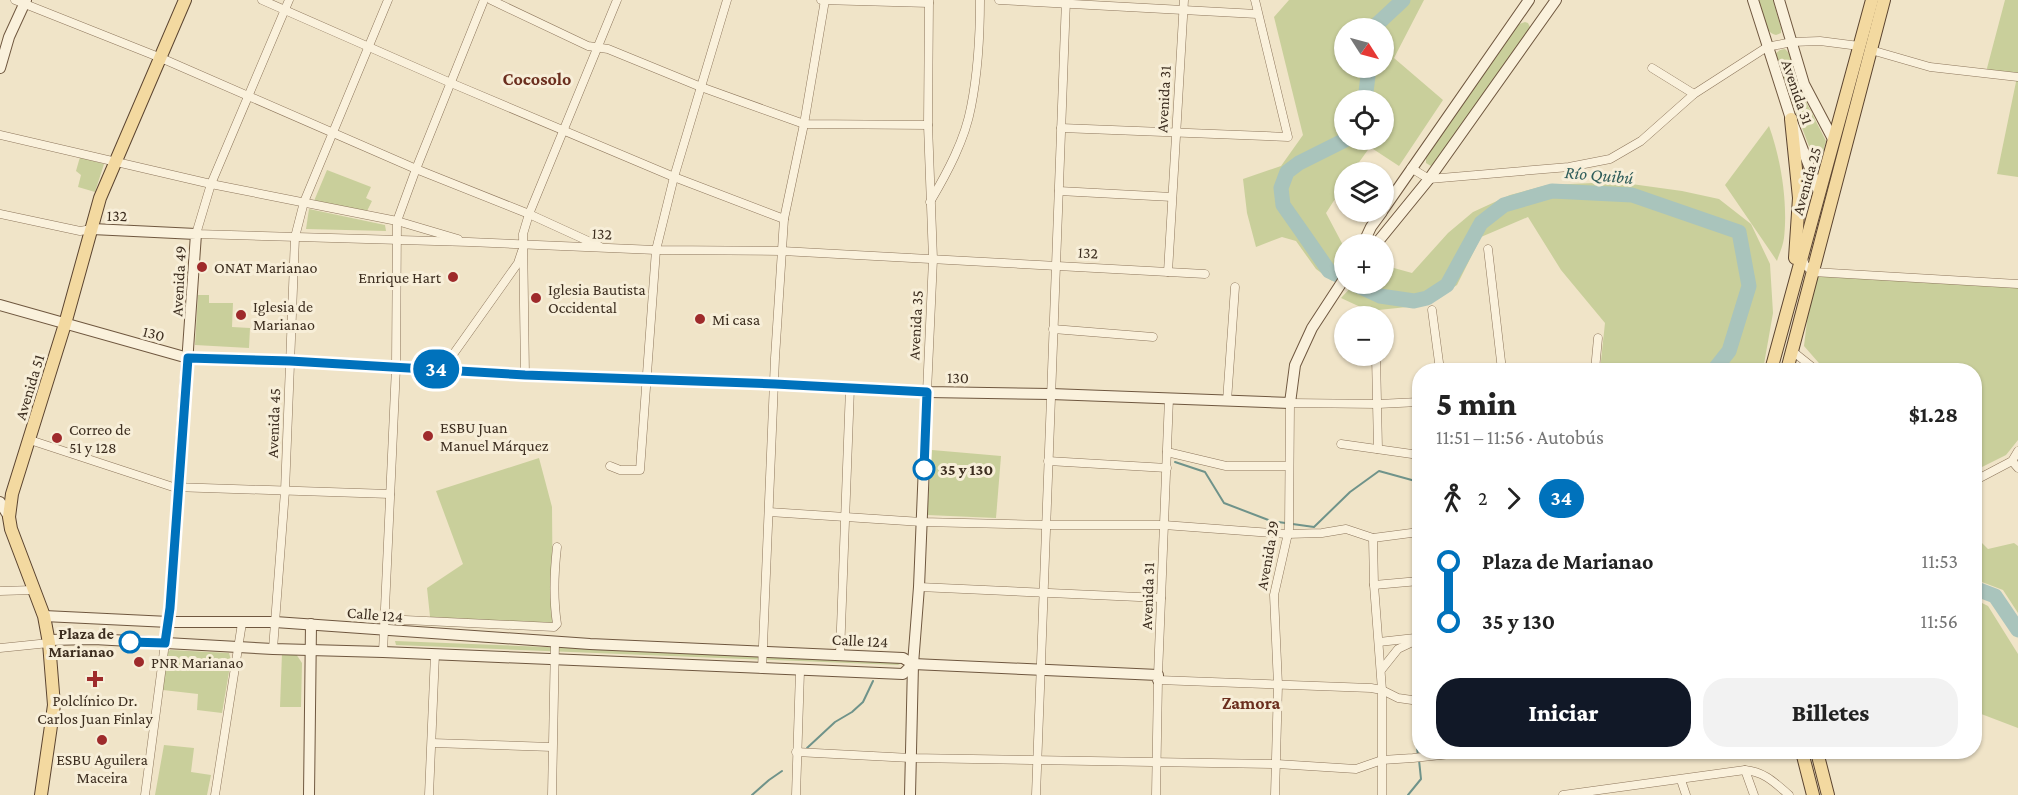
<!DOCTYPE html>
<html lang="es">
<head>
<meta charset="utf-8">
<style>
  :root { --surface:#fff; --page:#f2f2f2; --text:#222; --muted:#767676; --accent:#111827 }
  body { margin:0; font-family:"Crimson Pro",serif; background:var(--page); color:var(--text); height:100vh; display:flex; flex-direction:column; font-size:22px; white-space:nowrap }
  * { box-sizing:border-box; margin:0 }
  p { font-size:20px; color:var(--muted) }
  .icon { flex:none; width:33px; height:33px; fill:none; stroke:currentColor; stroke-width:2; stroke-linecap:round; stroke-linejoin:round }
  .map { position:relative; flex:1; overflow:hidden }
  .side { position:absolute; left:1412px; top:363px; width:570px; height:396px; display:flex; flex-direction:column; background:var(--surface); border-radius:24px; box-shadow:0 2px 4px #0004 }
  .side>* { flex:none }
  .badge { padding:0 12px; border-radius:20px; font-size:21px; line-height:39px }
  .needle { width:39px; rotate:126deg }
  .controls { position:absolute; left:1334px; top:18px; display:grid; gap:12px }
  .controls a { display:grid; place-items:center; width:60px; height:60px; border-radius:50%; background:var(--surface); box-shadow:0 2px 4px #0004; font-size:30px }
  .map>.badge { position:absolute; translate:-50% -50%; box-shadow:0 0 0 3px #fff }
  .legs { display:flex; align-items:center; gap:9px; height:66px; padding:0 24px; font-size:20px }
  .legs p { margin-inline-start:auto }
  .summary { display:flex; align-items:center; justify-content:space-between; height:102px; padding:0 24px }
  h1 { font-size:33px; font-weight:800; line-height:45px }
  .cta { display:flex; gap:12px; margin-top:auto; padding:12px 24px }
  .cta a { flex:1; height:69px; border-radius:24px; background:var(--accent); color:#fff; font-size:24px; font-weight:800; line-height:69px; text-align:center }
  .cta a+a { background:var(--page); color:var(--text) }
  ul { padding:0 24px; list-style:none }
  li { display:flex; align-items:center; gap:21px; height:60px; font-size:22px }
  li i { display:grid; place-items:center; width:9px; height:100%; margin:0 8px; background:currentColor }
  li i::after { content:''; width:15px; height:15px; margin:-8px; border:4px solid; border-radius:50%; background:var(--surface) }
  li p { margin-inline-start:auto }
  li:first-child i { background:linear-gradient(#0000 50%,currentColor 0) }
  li:last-child i { background:linear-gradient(currentColor 50%,#0000 0) }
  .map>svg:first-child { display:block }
  .green { fill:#c9cf9b; fill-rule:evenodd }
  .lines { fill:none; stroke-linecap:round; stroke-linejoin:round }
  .stream { stroke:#6f938a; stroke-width:2 }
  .river { stroke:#a9c4bc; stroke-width:15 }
  .street-casing { stroke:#8d765c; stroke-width:9 }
  .secondary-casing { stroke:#6f573f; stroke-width:12 }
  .primary-casing { stroke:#5b4430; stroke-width:14 }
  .street { stroke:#faf1dc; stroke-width:8 }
  .secondary { stroke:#faf1dc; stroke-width:10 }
  .primary { stroke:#f3d9a0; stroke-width:12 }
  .line-1-casing { stroke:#fff; stroke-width:14 }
  .line-1 { stroke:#0072bc; stroke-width:9 }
  .poi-dot { fill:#9e2a2b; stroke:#f7eed8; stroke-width:2 }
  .stop-1-dot { fill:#fff; stroke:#0072bc; stroke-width:3 }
  .labels { text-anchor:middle; stroke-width:6; stroke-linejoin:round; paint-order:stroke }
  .street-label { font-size:16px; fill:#3d2e20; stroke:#f7eed8 }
  .poi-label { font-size:16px; fill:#3d2e20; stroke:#f7eed8; text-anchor:start }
  .stop-label { font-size:16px; font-weight:bold; fill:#3d2e20; stroke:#f7eed8; text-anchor:start }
  .neighbourhood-label { font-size:18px; font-weight:bold; fill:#6b2e1e; stroke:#f7eed8 }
  .water-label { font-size:18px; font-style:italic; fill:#2f5d5a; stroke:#f7eed8 }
</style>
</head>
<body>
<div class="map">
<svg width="2018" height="795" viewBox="0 0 2018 795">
  <rect width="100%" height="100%" fill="#f0e4c8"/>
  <g class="green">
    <path d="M1289 0H1424L1394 58 1443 100 1399 166 1370 147 1352 172H1344V185L1326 213 1344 247V261L1332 281 1316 269 1296 241 1282 237 1256 247 1247 213 1243 179 1281 166 1303 135 1274 17ZM1344 28H1383V68H1344ZM1344 100H1383V140H1344Z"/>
    <path d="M1759 0H1773L1781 28V33L1776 35C1763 32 1762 12 1759 0Z"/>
    <path d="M2005 0H2018V177L1997 174 2017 77 1986 72Z"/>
    <path d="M1525 22 1528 23 1530 27 1529 31 1435 164 1431 166 1426 163V158L1519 24Z"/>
    <path d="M1785 49 1789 53 1798 86 1826 141 1818 170 1776 59 1775 54 1780 50Z"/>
    <path d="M1769 126C1781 159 1788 203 1784 238 1783 246 1779 254 1777 261L1725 185Z"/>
    <path d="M80 157 104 164 95 192 78 187 81 175 76 171Z"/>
    <path d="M327 170 371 187 366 198 372 201 367 211 314 201Z"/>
    <path d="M1617 182 1682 191 1719 199 1751 224 1770 264 1773 313 1763 370H1600L1605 323 1561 270 1528 217 1481 237 1457 285 1426 305 1369 311 1341 298 1354 284H1383V265L1412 273 1448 233 1473 212 1510 195 1547 185Z"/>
    <path d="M309 209 385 225 386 231 306 229Z"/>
    <path d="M1813 272 2018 283V440L2006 455 1974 471V370H1825L1804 346Z"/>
    <path d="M198 295H209V303H233L232 327 250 328 249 348 195 345Z"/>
    <path d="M932 450 1001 456 996 518 927 515Z"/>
    <path d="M539 458 552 507 553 628 431 626 427 588 463 564 436 491Z"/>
    <path d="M1974 535 1988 549 2014 543 2018 546V613L2003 590 1974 579Z"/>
    <path d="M1974 599 1988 606 2018 654V728L1976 712 1974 708Z"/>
    <path d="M395 641 899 661 900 664 898 665 396 645Z"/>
    <path d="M170 650 229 653 231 660 222 713 197 710 198 694 163 690 166 654Z"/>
    <path d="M282 653 296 654 302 663 301 707H280Z"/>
    <path d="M164 745 194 748 191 772 211 775 207 795H155Z"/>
  </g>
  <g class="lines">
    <g class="stream">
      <path d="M1175 462 1205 472 1224 503 1271 521 1314 527 1350 492 1379 471 1419 482"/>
      <path d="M807 748 835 722 852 712 863 702 873 681"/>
      <path d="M1418 755 1416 741 1419 737"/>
      <path d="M752 795 769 780 782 771"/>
      <path d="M1408 795 1421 779 1419 760"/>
    </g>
    <g class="river">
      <path d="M1373 28 1403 0"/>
      <path d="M1365 100 1369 68"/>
      <path d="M1344 278 1329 271 1302 232 1283 205 1281 188 1287 172 1299 163 1345 140"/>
      <path d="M1354 284 1380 296 1414 301 1427 298 1447 285 1481 223 1504 205 1552 191 1632 195 1739 232 1749 286 1729 351 1714 370"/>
      <path d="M1974 588 1995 596 2018 630"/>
    </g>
    <g class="street-casing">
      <g id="street">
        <path d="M15 0 161 58 416 169 529 214 599 246"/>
        <path d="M262 0 451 83 674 177 784 219"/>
        <path d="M289 0 211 184 196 234 469 242 656 250 782 251 1205 274"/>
        <path d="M491 0 588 46 608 49 701 87 804 124 928 125"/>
        <path d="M821 0 929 3"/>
        <path d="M999 0 1257 14"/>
        <path d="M1871 50 1930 67 2018 77"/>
        <path d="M1652 68 1694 94"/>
        <path d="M1061 128 1288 137 1255 0"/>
        <path d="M0 135 211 184 397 221 458 239"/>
        <path d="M1411 168 1429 179 1569 167 1610 159 1641 141 1694 94 1767 47 1792 42 1820 41 1859 46"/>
        <path d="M1059 191 1172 197"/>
        <path d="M930 202C947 173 965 140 971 107 978 72 980 36 980 0"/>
        <path d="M0 214 80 231 92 229"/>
        <path d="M1488 249 1502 370"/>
        <path d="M1802 257 1805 265 1813 272 2018 284"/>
        <path d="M1168 272 1184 0"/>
        <path d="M1432 310 1440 370"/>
        <path d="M1053 329 1153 337"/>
        <path d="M1791 350 1816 370"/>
        <path d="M1376 356 1378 449"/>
        <path d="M442 370 518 263 522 251"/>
        <path d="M1595 370 1598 338"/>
        <path d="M525 375 523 234 529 214 617 0"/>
        <path d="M927 392 933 259 928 125 929 0"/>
        <path d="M1227 401 1235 287"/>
        <path d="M30 440 173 487 390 494"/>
        <path d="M1341 444 1419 455"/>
        <path d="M1167 452 1226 466H1289"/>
        <path d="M1048 461 1167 468"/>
        <path d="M2012 461 2018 468"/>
        <path d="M610 466 620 470H640L656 250 674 177 727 0"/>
        <path d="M1974 481 2012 461 2018 451"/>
        <path d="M769 512 922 522 1046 525H1164L1287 534 1322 533 1346 529 1373 538 1419 532"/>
        <path d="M1373 538 1374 585 1382 690V795"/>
        <path d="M1374 585 1419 581"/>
        <path d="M919 587 1161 598"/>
        <path d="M0 591 34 590"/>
        <path d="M384 619 554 627 557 624C553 598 554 573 557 547"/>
        <path d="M1379 642 1415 638"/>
        <path d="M0 648 49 643"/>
        <path d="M273 649 285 491 295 237 304 202 388 0"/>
        <path d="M383 652 396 367 397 221 416 169 484 0"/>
        <path d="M840 654 850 388"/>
        <path d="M762 669 775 358 784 219 804 124 825 0"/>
        <path d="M1382 669 1398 649 1419 639"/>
        <path d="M1158 675 1169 398"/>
        <path d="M432 743 552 747"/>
        <path d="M796 752 911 758 1277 764 1356 769 1382 760 1413 758 1469 752"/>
        <path d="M1745 770 1754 795"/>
        <path d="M1681 780 1686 795"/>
        <path d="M145 795 165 643"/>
        <path d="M215 795 242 623"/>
        <path d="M429 795 435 654"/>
        <path d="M552 795 555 642"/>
        <path d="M796 795 800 671"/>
        <path d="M1036 795 1066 0"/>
        <path d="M1156 795 1158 680 1371 688 1382 690 1398 698 1419 701"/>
        <path d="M1275 795 1278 685 1274 595 1289 529 1290 403 1378 404 1419 402"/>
        <path d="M1563 795 1745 770C1765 772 1775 783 1789 795"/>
      </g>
    </g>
    <g class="secondary-casing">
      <g id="secondary">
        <path d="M1753 0 1791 119 1819 192"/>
        <path d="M1779 0 1804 84 1834 141"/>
        <path d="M0 68 9 37 26 0"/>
        <path d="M1383 210 1529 0"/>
        <path d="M92 229 196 234 170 608 165 643"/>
        <path d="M1363 244 1371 227 1382 212"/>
        <path d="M1376 244 1429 179 1556 0"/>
        <path d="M0 305 188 358 290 361 525 375 775 384 927 392 1051 394 1290 403 1295 365 1312 328 1344 279"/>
        <path d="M0 502 9 517"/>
        <path d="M44 616 169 622H275L590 644 903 658 913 664 1158 675V680"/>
        <path d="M49 640 94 639 273 649 383 652 903 674 913 664"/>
        <path d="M309 795 311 624"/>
        <path d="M910 795 913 664 919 587 927 392"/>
      </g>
    </g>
    <g class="primary-casing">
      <g id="primary">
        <path d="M1791 119 1799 198 1795 258"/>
        <path d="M1771 370 1872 0"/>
        <path d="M1787 370 1884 0"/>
        <path d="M1802 752 1813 795"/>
        <path d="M1817 752 1828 795"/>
        <path d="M41 795 54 705 49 643 44 616 11 529 9 517 12 494 65 324 100 198 185 0"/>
      </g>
    </g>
    <use href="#street" class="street"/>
    <use href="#secondary" class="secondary"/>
    <use href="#primary" class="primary"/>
  </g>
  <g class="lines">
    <g class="line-1-casing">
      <path id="line-1" d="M130 642 165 643 170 608 188 358 290 361 525 375 775 384 927 392 924 469"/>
    </g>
    <use href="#line-1" class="line-1"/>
  </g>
  <g class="poi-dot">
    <circle cx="202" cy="267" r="6"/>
    <circle cx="453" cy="277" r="6"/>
    <circle cx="536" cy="298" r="6"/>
    <circle cx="241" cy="315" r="6"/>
    <circle cx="700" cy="319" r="6"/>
    <circle cx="428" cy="436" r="6"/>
    <circle cx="57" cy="438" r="6"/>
    <circle cx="139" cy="662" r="6"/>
    <path d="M92 670h6v6h6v6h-6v6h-6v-6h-6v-6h6z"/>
    <circle cx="102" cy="740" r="6"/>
  </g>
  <g class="stop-1-dot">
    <circle cx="924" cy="469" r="10"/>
    <circle cx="130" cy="642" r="10"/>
  </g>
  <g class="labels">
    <g class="street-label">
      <text transform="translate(1798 92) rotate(71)" y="6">Avenida 31</text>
      <text transform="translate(1163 99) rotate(-87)" y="6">Avenida 31</text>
      <text transform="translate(1806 181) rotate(-74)" y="6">Avenida 25</text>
      <text transform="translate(117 215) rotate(2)" y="6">132</text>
      <text transform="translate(602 233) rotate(3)" y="6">132</text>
      <text transform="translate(1088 252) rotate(3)" y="6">132</text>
      <text transform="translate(178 281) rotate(-87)" y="6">Avenida 49</text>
      <text transform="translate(915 325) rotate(-87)" y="6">Avenida 35</text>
      <text transform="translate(154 333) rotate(15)" y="6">130</text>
      <text transform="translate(958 377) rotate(1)" y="6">130</text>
      <text transform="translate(29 387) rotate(-73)" y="6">Avenida 51</text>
      <text transform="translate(273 423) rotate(-88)" y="6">Avenida 45</text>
      <text transform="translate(1267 555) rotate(-80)" y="6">Avenida 29</text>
      <text transform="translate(1147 596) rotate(-88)" y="6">Avenida 31</text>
      <text transform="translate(375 614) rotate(5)" y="6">Calle 124</text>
      <text transform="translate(860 640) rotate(3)" y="6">Calle 124</text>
    </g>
    <g class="poi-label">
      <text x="214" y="273">ONAT Marianao</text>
      <text x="441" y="283" text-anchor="end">Enrique Hart</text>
      <text x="548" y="295">Iglesia Bautista<tspan x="548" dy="18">Occidental</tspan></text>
      <text x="253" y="312">Iglesia de<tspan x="253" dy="18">Marianao</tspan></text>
      <text x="712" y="325">Mi casa</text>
      <text x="440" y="433">ESBU Juan<tspan x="440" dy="18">Manuel Márquez</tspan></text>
      <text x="69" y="435">Correo de<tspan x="69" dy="18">51 y 128</tspan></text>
      <text x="151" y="668">PNR Marianao</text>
      <text x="95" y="706" text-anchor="middle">Polclínico Dr.<tspan x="95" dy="18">Carlos Juan Finlay</tspan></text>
      <text x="102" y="765" text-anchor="middle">ESBU Aguilera<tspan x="102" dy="18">Maceira</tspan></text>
    </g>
    <g class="stop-label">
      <text x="940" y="475">35 y 130</text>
      <text x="114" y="639" text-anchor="end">Plaza de<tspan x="114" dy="18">Marianao</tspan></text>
    </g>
    <g class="neighbourhood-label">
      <text x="537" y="85">Cocosolo</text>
      <text x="1251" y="709">Zamora</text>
    </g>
    <g class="water-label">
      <text transform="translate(1599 175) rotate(5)" y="6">Río Quibú</text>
    </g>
  </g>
</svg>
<div class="controls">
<a><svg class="needle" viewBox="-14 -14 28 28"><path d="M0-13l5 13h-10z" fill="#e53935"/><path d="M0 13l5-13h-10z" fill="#767676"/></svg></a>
<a><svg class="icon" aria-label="locate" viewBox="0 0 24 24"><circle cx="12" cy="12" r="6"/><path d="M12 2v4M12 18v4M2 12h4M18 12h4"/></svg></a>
<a><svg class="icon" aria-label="layers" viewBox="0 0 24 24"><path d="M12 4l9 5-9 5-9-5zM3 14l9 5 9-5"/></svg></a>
<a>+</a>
<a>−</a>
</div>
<b class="badge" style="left:436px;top:369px;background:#0072bc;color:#fff">34</b>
<section class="side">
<div class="summary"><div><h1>5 min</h1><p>11:51 – 11:56 · Autobús</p></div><b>$1.28</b></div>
<div class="legs"><svg class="icon" aria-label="walk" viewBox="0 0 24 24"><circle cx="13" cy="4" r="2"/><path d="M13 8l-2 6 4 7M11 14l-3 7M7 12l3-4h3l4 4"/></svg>2<svg class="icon" aria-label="forward" viewBox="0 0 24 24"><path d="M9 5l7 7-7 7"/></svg><b class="badge" style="background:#0072bc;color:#fff">34</b></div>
<ul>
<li><i style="color:#0072bc"></i><b>Plaza de Marianao</b><p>11:53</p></li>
<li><i style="color:#0072bc"></i><b>35 y 130</b><p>11:56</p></li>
</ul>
<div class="cta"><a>Iniciar</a><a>Billetes</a></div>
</section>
</div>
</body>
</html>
